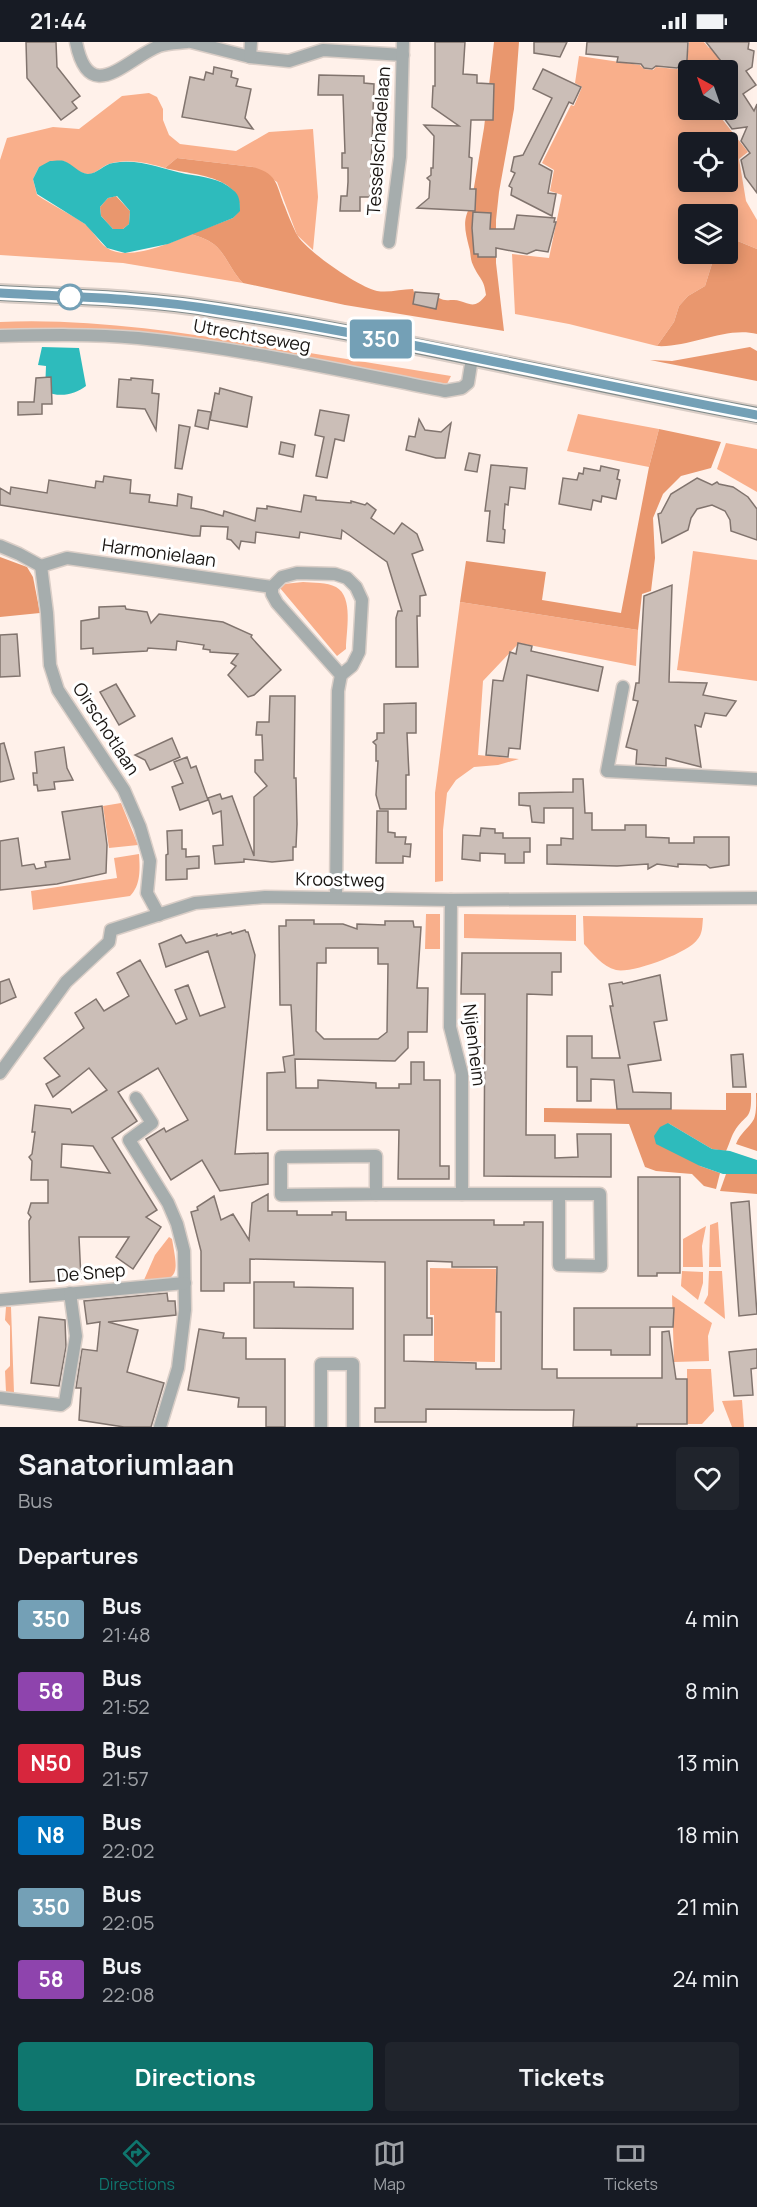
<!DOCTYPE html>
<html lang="en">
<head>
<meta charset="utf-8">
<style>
  :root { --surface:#171b24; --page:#20242c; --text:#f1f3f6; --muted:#9ea1a6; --line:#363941; --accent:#0f766e }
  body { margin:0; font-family:Manrope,sans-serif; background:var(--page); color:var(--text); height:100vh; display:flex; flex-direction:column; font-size:22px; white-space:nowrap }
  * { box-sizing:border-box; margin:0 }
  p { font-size:20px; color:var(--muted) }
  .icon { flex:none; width:33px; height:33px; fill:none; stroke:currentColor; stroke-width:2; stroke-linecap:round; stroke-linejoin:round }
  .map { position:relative; height:1385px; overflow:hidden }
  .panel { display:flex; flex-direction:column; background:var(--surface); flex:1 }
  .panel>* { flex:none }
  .badge { padding:0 12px; border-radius:4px; font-size:21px; line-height:39px }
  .needle { width:39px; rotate:320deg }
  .tools { position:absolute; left:678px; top:18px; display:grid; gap:12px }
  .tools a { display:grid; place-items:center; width:60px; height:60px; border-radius:6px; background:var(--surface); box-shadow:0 3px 15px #0003; font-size:30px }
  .map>.badge { position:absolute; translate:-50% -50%; box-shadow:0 0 0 3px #fff }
  h2 { padding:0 18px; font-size:22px; line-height:54px }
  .round { display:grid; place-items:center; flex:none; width:63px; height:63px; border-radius:6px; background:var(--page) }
  .headline { display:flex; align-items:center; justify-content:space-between; height:102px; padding:0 18px }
  h1 { font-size:28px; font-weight:700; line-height:45px }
  .button { display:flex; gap:12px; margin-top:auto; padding:12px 18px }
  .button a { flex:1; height:69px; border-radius:6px; background:var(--accent); color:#fff; font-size:24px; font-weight:700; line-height:69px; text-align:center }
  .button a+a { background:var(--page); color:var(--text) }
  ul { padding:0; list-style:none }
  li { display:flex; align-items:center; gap:18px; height:72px; padding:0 18px }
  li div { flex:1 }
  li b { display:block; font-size:22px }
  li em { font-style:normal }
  li .badge { min-width:66px; font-weight:700; text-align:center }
  .status { display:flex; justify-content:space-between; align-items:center; height:42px; padding:0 30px; background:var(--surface); direction:ltr }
  .status svg { height:16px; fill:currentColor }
  .dock { display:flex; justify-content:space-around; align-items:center; height:84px; border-top:2px solid var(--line); background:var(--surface); font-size:16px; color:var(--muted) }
  .dock a { display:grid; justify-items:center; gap:3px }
  .dock .on { color:var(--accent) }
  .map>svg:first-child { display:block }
  .green { fill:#f9af8b; fill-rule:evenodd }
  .forest { fill:#e9976e }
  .water { fill:#2ebbbc; fill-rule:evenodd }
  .building { fill:#cbbeb7; stroke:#81746e; stroke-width:1.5; fill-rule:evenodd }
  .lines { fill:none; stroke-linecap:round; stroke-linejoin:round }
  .street-casing { stroke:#dacec7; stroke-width:15 }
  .secondary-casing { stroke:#dacec7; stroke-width:20 }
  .street { stroke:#a6adad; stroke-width:12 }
  .secondary { stroke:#818b8b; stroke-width:16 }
  .line-casing { stroke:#fff; stroke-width:14 }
  .line { stroke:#74a0b6; stroke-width:9 }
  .stop-dot { fill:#fff; stroke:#74a0b6; stroke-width:3 }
  .labels { text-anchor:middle; stroke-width:6; stroke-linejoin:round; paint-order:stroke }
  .street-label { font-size:18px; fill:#191512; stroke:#fff }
</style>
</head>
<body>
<div class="status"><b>21:44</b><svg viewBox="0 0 49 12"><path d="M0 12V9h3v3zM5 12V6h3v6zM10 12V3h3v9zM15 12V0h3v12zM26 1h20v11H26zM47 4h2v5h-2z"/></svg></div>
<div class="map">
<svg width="757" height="1385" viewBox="0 0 757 1385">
  <rect width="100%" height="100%" fill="#fff1ea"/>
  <g class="green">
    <path d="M689 0H704L709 6 717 0 728 12 711 28H688V68H721L722 77 748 110 739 117 746 159 757 178V207L728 195V172H688V212H715L705 244 688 254 679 264 674 280 657 304 569 282 515 272 512 212 549 216 562 153 550 149 554 128 542 121 571 63 574 64 582 45 575 41 579 14 640 23 644 27 653 28 656 25 686 28ZM688 100H728V140H688Z"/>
    <path d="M149 51 157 55 163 67V78L169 93 180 102 236 109 269 90 313 87 318 155 313 208 297 193 277 140 253 125 177 116 165 126C149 121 126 116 109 122 102 124 96 132 89 132 80 132 71 124 64 119L39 125 33 137 37 153C52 163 69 171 85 182 93 188 98 200 107 206 127 220 171 201 191 192 200 195 210 198 217 205 227 215 232 230 243 241L123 221 0 213V118L7 96 53 85 79 87 122 54Z"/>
    <path d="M0 280C89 276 179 290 267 304 328 314 390 324 451 334L447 342 212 301 71 290 0 287Z"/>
    <path d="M578 372 659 387 649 425 567 409Z"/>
    <path d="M726 401 757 407V450L717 427Z"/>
    <path d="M693 509 757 518V639L677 628Z"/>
    <path d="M303 540C313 541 327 540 336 545 354 555 346 590 346 607L337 614 280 546 284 542Z"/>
    <path d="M460 560 638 588 636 624 519 601 483 639 478 713 519 717 498 723 474 725 456 738 447 751 443 788V839L435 840V751Z"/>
    <path d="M121 761 138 803 109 806 103 764Z"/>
    <path d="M139 812C140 827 141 843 130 854L33 868 31 849 117 836 114 816Z"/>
    <path d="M426 872H440V907H425Z"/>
    <path d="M464 872 576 873V899L464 896Z"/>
    <path d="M583 874 703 876C702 885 703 891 697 898 688 911 631 932 616 928 602 924 593 912 584 902Z"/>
    <path d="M718 1180 721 1225H709L710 1183Z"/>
    <path d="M706 1184 702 1204 703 1225H683V1197Z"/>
    <path d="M169 1195 172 1197C177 1227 183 1242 144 1238L155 1213Z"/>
    <path d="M430 1226 496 1227 495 1320 434 1319V1273H430Z"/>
    <path d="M682 1229 703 1230V1241L698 1258 681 1244Z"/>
    <path d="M709 1229H722L725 1277 704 1261 708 1253Z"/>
    <path d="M672 1253 712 1281 708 1294 709 1319 674 1320Z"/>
    <path d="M6 1265H11L14 1351 6 1350 5 1329 10 1324V1284L5 1278Z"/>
    <path d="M687 1327H711L714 1369 702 1382H687Z"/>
    <path d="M742 1358 744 1385H732L722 1359Z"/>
  </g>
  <g class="forest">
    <path d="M494 0H519L514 67 499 150 496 178V221L504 289 345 263 243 241C232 230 227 215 217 205 210 198 200 195 191 192L233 176 240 168C241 133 191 133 165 126L177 116 253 125C279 132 276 144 285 165 288 174 292 182 296 191 304 208 359 245 377 249 389 251 401 247 413 247L418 263 439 256C444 259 447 258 454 258 469 259 473 270 486 253 484 236 479 237 473 223 470 217 471 211 469 205 465 189 462 178 471 163L484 86Z"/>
    <path d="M116 154 130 169 129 182 123 187H113L101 174 100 165 108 156Z"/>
    <path d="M728 195 757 207V292C726 284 689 306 657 304L674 280 679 264 688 254 705 244 715 212H728Z"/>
    <path d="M750 305 757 309V339L650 318 672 319Z"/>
    <path d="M659 387 721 400 711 426 681 434 663 452 653 476 655 516 651 549 642 552 638 588 460 560 466 519 546 530 542 558 621 571 649 425Z"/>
    <path d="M0 515 27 525 33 535 40 571 0 575Z"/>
    <path d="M726 1051H751C752 1080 746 1070 734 1090 731 1095 729 1103 726 1109L712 1107 668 1081 700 1124 720 1131 716 1147 704 1144 692 1132 656 1129 645 1125 629 1082 544 1080V1066L726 1068Z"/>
    <path d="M756 1051H757V1109L736 1102C740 1091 749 1086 754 1077 757 1069 756 1059 756 1051Z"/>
    <path d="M726 1132H757V1152L720 1149Z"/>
  </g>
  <g class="water">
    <path d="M50 119C54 119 60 118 64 119 73 122 78 131 88 132 97 132 104 122 113 121 139 116 161 127 186 132 203 135 220 136 233 148 240 153 240 161 240 169L233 176 168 202 125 211 107 206 85 182 37 152 33 137 39 125ZM117 154 130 169 129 182 123 187H113L101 174 100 165 108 156Z"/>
    <path d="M42 305 79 306 86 344C74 353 59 356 45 349L46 324 38 323Z"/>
    <path d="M668 1081 712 1107 730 1109 757 1118V1132H723L700 1124 656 1102 654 1094 660 1085Z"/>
  </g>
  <g class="building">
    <path d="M26 0H56L57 25 80 54 72 60 77 66 61 78 27 36Z"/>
    <path d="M435 0H465L463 32 477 33V41L494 42 493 78H471L469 115 472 116 470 147H476L475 169 417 166 429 156 430 139 427 136 431 133V126H433L434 94 424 83 459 84 432 65 433 44H435Z"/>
    <path d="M534 0H567L560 15 534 11Z"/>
    <path d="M587 0H688L687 18 677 26 656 24 652 27 644 26 641 22 617 20 618 15 586 12Z"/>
    <path d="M706 0H749L748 7 754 9 752 25 746 29 756 43 743 52 754 69 757 62V151L745 135 741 118 750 111 741 99 747 85 732 87 724 76 725 68H728V28Z"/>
    <path d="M214 25 232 29 231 35 238 37 236 44 251 47 245 76 253 87 182 75 190 35 204 38 206 30 213 32Z"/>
    <path d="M543 27 581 45 573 62 569 60 539 122 552 129 548 151 556 152 552 174 511 153 512 146 509 144 515 131 511 129 514 115 523 113 552 56 533 47Z"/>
    <path d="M319 33 364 34V41L374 42 370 155H360V169H340L341 154H347L348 140V126H342V111H345L343 53H318Z"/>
    <path d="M473 170 491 171 490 187H514L517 173 555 176 554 180H556L548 210 536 208 527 212 496 206V215H478V212H474L472 186Z"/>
    <path d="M415 250 439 252 436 267 413 262Z"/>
    <path d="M51 335 52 362H42V372L18 373V360H34L36 336Z"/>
    <path d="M131 336 153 338 152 351 159 352 156 388 145 367 117 365 119 337 131 338Z"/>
    <path d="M220 346 252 355 247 385 210 378 215 351 219 352Z"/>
    <path d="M198 368 211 370 208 387 195 384Z"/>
    <path d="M320 368 349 373 344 399 335 397 327 436 316 434 324 395 315 393Z"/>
    <path d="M419 377 425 388 441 390 451 381 445 416H436L406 408 409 394 415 395Z"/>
    <path d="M179 383 190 385 182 427 175 426Z"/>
    <path d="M281 400 295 403 293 415 279 412Z"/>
    <path d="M469 411 480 413 477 430 465 428Z"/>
    <path d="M491 423 527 426 525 447 510 445 508 463 505 462 503 487 505 488 504 501 487 499 490 469H485Z"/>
    <path d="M601 424 619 428 617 437 620 438 616 457 602 454 601 460 593 458 591 468 559 462 563 436 577 438 579 431 583 432 584 426 600 429Z"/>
    <path d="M104 434 131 438 130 451 150 453 149 460 177 464 178 452 192 455 191 466 203 468 223 474 224 469 255 479 257 466 267 467V464L301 470 304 453 316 455V458L351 461V459L365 463 367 461 376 468 371 476 394 492 402 481 417 492 423 508 412 512 426 553 420 554V574H417L418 625H396V576L398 569H402L387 520 342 488 341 497 300 490 299 496 256 490 255 501 241 499 239 507 231 498 227 497 228 485 201 484 200 494H193L0 463V446L10 452 11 445 47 451 49 438 95 446 96 439 103 440Z"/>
    <path d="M697 436 712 443 717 440 719 442 733 445 748 455 757 467V498L731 489 730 478 725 469 712 463 697 467 691 476 688 488 662 501 658 472 661 471 671 452Z"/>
    <path d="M672 543 669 640 707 641 703 653 736 659 726 674 705 671 701 685 695 683 701 725 666 716V724L636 722 637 708 626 705 638 659 633 658 636 641H639L644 554Z"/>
    <path d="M125 564 126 567 147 570 151 581 159 572 223 580 252 593 251 595 281 628 254 653 248 655 228 633 236 624 231 621 238 612 210 610V608L203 607 204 603 177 599 176 608 148 606 147 609 93 612V606L81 607V579L99 576V565Z"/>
    <path d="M17 592 20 634 0 635V593Z"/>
    <path d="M518 601 532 604 531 609 603 625 598 649 527 633 520 707 509 706 508 715 486 713 493 638 503 639 510 610 516 612Z"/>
    <path d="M116 642 135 674 119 683 100 650Z"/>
    <path d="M270 654H295L294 736H296L297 782 296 805H293V818L272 820 244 817V820L215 822 213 804 223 803 221 769 213 772 208 756 220 752 222 757 232 754 254 814V755L267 744 255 730V718H263L262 693H256L257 680H269Z"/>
    <path d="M416 661V691H407L409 733H406V767H380L376 753 378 719H376V703L373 700 377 697V691H384V662Z"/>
    <path d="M172 696 180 715 153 727 150 728 145 718 135 713Z"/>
    <path d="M4 701 14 737 0 740V702Z"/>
    <path d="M64 705 67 726 73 738 54 740 55 747 38 749 37 743H34L33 731H37L35 710Z"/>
    <path d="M187 715 191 726 196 724 208 758 180 768 172 745 183 741 174 720Z"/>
    <path d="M573 737H583L585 771H592V788H625V783H646V795L669 796V801H694V795H729V823L710 826 706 823 678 822V825L657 822 648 827V822L617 824 547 822V803H561V796L573 797V766H544V781L532 780 530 764 519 763V751L573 750Z"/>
    <path d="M102 764 107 803 106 831 57 842 0 848V799L18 796 22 824 34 822 36 827 46 825 45 820 70 817 62 770Z"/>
    <path d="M377 769H388V790L395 791V795H406L405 802H411L410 815 403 814V821H376Z"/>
    <path d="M481 786 495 787V791H503V796H530V810H524V821H505V812L480 811V819L462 817 463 793 480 794Z"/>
    <path d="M182 788V807H186V815L199 814V826L187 827V837L166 838V813L168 812 167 789Z"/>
    <path d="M286 878H314V882H343L357 887V882L385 883V879H413L414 885H421L417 946H428L427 990H408V1006L395 1019 295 1017 296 1046H318V1038L376 1041V1046H399V1042H411V1020H424V1038H440V1124H449V1137H398L399 1088H267V1031L285 1030 283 1015 294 1013 291 963H280L279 884H286ZM326 906H378V922H388L387 990 378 997H324L316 989 317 921H326Z"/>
    <path d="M245 888 246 890H248L255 913 235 1112 268 1111V1142L220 1149 202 1118 171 1138 146 1097 164 1086 166 1090 188 1078 158 1026 118 1050 137 1079 112 1096 157 1168 146 1175 161 1185 133 1227 116 1215 129 1195H79L81 1237 30 1240 29 1179 31 1175 28 1171 31 1161H48V1138H31L32 1119 29 1115 32 1112 35 1090H32L35 1063 70 1067 72 1071 107 1048 89 1026 53 1055 46 1042 60 1034 44 1016 84 986 75 971 96 957 104 969 129 954 117 931 140 918 176 982 187 977 175 948 188 943 200 974 225 965 208 909 166 925 159 902 181 893 186 901 217 892V894L231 890 232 892ZM62 1102 93 1104 110 1131 61 1125Z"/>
    <path d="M462 911H561V930H552V953L527 952 526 1093H555V1116L578 1115 577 1092H611V1135L484 1134 485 952H461Z"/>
    <path d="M660 933 667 978 654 980 661 1018 628 1023 633 1050 671 1051V1067H617L614 1038 591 1037V1059H577V1025H567V994H592V1016H620L610 964H613L609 942 622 940 623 942Z"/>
    <path d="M9 937 16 955 0 962V940Z"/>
    <path d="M743 1012 746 1045H733L731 1013Z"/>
    <path d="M638 1135H680V1231H657V1234H638Z"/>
    <path d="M268 1152V1169H297V1173H332V1170H346V1178H494V1183H524V1180H543L542 1327H557V1336H662V1290L669 1289 676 1337H687V1382H637V1385H573L574 1368H546L426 1367V1380H375V1366H385V1220L250 1217V1241H224V1249H201V1209L191 1170 198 1168 197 1165 214 1154 221 1178 233 1172 249 1198 252 1161ZM427 1219 452 1220V1225H497L496 1270H501V1327H476V1321L404 1319V1293H432V1276H427Z"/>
    <path d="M749 1159 757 1272 739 1274 731 1161Z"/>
    <path d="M254 1240H294V1245L353 1246V1287L254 1286Z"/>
    <path d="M167 1251 168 1259H175L176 1273 108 1280 138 1288 127 1330 164 1341 151 1385H124L79 1378 81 1346H76L82 1307 97 1309 100 1280 87 1282 84 1259Z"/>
    <path d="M574 1266H674L673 1285H650V1313H611V1308H574Z"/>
    <path d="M39 1275 65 1278 66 1305 59 1344 31 1341Z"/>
    <path d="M199 1287 224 1291 223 1296H246V1317H285V1385H266V1365H238L239 1356 188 1348Z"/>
    <path d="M757 1307V1326L751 1327 753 1353 734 1354 729 1310Z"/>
  </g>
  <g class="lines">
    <g class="street-casing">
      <g id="street">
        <path d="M76 0C89 66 126 17 159 4 167 1 178 1 187 0"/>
        <path d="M191 0 250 15 289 19 323 8 403 13"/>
        <path d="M250 15 251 0"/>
        <path d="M389 200 400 115 403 0"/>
        <path d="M0 294C46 293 92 292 138 296 241 306 343 329 445 349L462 346 468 341 472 316"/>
        <path d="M0 504 19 512 41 524"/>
        <path d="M41 524 67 516 272 545 282 535 297 531 335 532 347 536 356 545 362 558 359 610 352 624 341 633"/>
        <path d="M41 524 47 571 50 623 58 648 124 748 140 785 150 819 147 851 159 873"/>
        <path d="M272 545V552L277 561 341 633 338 649 336 855"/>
        <path d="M623 645 607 729 757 737"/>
        <path d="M451 858 450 985 462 1032V1152"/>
        <path d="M0 1031 66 940 109 900 111 888 195 861 265 855 451 858 757 856"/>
        <path d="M136 1056 152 1081 129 1098 168 1161 177 1182 184 1209 185 1268 178 1326 160 1385"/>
        <path d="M376 1114V1152L281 1153V1115Z"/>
        <path d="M376 1152H559V1223L601 1224 600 1152H559"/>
        <path d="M0 1258 185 1241"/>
        <path d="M0 1356 61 1363 65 1360 76 1294 70 1251"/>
        <path d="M321 1385V1322H353V1385"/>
      </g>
    </g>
    <g class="secondary-casing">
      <path id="secondary" d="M0 251C72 255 146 256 217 268 398 296 577 340 757 373"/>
    </g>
    <use href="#street" class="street"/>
    <use href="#secondary" class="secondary"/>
  </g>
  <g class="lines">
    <g class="line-casing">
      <path id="line" d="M0 251C72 255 146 256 217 268 398 296 577 339 757 373"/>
    </g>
    <use href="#line" class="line"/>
  </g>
  <circle class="stop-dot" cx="70" cy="255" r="12"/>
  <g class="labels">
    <g class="street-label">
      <text transform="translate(379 99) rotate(-86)" y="6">Tesselschadelaan</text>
      <text transform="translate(252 294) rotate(10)" y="6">Utrechtseweg</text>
      <text transform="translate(159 511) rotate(8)" y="6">Harmonielaan</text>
      <text transform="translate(106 687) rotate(57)" y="6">Oirschotlaan</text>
      <text transform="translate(340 838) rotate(1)" y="6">Kroostweg</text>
      <text transform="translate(474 1003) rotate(83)" y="6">Nijenheim</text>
      <text transform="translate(91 1231) rotate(-5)" y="6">De Snep</text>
    </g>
  </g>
</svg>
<div class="tools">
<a><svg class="needle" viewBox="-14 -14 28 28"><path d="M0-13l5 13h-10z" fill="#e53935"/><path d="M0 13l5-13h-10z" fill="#9ea1a6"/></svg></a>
<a><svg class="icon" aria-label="locate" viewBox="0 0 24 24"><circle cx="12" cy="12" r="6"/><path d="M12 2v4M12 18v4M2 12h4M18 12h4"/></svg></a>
<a><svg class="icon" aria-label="layers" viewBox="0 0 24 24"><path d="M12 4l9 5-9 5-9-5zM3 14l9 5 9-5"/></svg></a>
</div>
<b class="badge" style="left:381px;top:297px;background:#74a0b6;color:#fff">350</b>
</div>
<section class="panel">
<div class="headline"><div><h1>Sanatoriumlaan</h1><p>Bus</p></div><a class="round"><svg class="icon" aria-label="heart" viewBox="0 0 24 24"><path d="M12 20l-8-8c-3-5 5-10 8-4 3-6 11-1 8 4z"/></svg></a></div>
<h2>Departures</h2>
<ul>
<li><span class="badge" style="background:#74a0b6;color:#fff">350</span><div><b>Bus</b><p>21:48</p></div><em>4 min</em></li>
<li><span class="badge" style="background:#8e44ad;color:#fff">58</span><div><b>Bus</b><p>21:52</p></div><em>8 min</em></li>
<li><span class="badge" style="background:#d7263d;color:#fff">N50</span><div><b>Bus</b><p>21:57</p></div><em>13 min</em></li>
<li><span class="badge" style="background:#0072bc;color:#fff">N8</span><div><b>Bus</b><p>22:02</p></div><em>18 min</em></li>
<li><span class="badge" style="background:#74a0b6;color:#fff">350</span><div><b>Bus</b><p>22:05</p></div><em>21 min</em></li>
<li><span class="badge" style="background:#8e44ad;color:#fff">58</span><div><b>Bus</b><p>22:08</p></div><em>24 min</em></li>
</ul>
<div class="button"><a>Directions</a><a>Tickets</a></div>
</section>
<nav class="dock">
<a class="on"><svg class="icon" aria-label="directions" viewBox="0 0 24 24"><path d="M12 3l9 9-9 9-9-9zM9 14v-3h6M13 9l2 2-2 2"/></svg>Directions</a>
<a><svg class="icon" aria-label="map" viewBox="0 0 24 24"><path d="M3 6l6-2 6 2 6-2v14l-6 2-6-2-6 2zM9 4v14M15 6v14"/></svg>Map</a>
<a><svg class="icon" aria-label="tickets" viewBox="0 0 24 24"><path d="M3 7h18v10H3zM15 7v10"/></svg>Tickets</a>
</nav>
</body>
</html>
